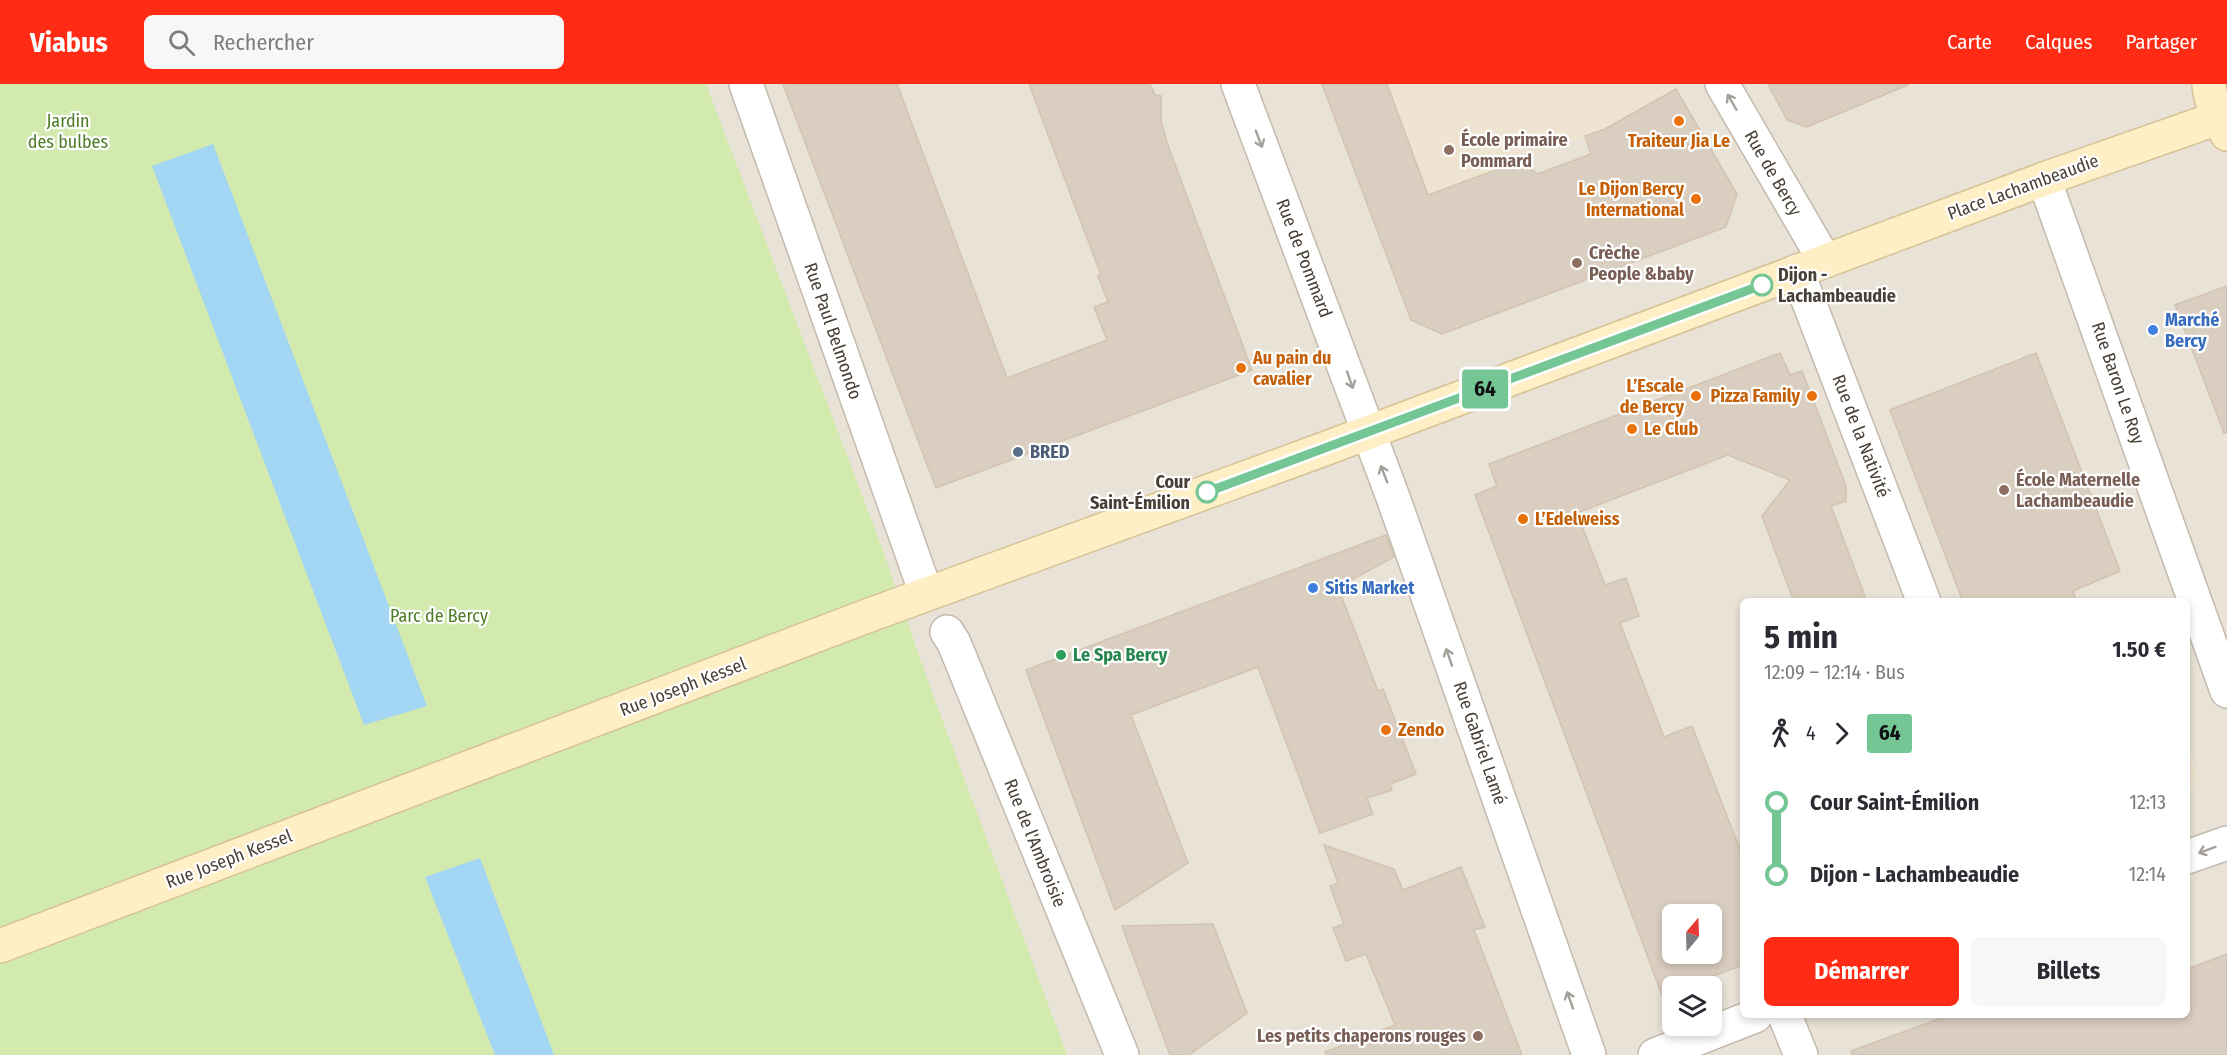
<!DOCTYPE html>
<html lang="fr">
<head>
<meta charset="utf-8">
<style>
  :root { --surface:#fff; --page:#f7f7f7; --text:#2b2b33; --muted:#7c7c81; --accent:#ff2b14 }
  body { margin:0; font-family:"Fira Sans Condensed",sans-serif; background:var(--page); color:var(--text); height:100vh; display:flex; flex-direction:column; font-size:22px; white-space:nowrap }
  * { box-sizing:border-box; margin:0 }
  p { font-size:20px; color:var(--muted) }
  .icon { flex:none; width:33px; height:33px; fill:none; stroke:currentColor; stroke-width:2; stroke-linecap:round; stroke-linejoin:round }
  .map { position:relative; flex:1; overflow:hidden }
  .sheet { position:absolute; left:1740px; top:514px; width:450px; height:420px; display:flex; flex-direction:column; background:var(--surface); border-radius:9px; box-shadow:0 3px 9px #0003 }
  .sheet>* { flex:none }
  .badge { padding:0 12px; border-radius:4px; font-size:21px; line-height:39px }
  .needle { width:39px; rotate:19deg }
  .tools { position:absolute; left:1662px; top:820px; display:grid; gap:12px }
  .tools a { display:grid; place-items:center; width:60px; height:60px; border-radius:9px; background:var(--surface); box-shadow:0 3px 9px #0003; font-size:30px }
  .map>.badge { position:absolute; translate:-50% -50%; box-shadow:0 0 0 3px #fff }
  .legs { display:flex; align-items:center; gap:9px; height:66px; padding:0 24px; font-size:20px }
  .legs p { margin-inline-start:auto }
  .overview { display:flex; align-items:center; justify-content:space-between; height:102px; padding:0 24px }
  h1 { font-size:33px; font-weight:700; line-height:45px }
  .primary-button { display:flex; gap:12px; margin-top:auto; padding:12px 24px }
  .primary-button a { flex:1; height:69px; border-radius:9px; background:var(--accent); color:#fff; font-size:24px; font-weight:700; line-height:69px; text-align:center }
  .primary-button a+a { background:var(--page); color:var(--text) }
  ul { padding:0 24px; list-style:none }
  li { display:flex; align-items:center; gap:21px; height:72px; font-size:22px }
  li i { display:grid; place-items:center; width:9px; height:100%; margin:0 8px; background:currentColor }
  li i::after { content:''; width:15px; height:15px; margin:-8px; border:4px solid; border-radius:50%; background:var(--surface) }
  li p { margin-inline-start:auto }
  li:first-child i { background:linear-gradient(#0000 50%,currentColor 0) }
  li:last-child i { background:linear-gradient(currentColor 50%,#0000 0) }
  header { display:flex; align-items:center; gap:36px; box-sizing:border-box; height:84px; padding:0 30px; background:var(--accent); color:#fff }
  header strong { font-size:28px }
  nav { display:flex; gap:33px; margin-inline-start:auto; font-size:21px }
  .search { width:420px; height:54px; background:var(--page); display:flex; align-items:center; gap:15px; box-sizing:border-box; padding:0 21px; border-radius:9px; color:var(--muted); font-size:22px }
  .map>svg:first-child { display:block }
  .residential { fill:#e9e2d6; fill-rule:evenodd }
  .education { fill:#eee4d1 }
  .green { fill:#d3eaaf }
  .water { fill:#a2d6f3 }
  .building { fill:#dacec0; stroke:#d2c3b0; stroke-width:1.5; fill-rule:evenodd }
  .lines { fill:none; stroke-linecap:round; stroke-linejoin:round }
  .pedestrian-casing { stroke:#c3baad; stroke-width:36 }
  .minor-casing { stroke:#c3baad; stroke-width:36 }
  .tertiary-casing { stroke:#c3baad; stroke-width:36 }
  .secondary-casing { stroke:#d6c296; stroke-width:36 }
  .pedestrian { stroke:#fff; stroke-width:33 }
  .minor { stroke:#fff; stroke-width:33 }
  .tertiary { stroke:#fff; stroke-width:33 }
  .secondary { stroke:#ffefc7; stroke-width:33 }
  .oneway { stroke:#a4a09a }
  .line-1-casing { stroke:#fff; stroke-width:14 }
  .line-1 { stroke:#75c695; stroke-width:9 }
  .food-dot { fill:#e8710a; stroke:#fff; stroke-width:2 }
  .education-dot { fill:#8d6e63; stroke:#fff; stroke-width:2 }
  .stop-1-dot { fill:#fff; stroke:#75c695; stroke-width:3 }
  .shop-dot { fill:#3f7fe0; stroke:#fff; stroke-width:2 }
  .service-dot { fill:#5c6f8a; stroke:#fff; stroke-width:2 }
  .leisure-dot { fill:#2e9e5b; stroke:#fff; stroke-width:2 }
  .labels { text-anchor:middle; stroke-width:4.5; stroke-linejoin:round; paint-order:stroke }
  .park-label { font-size:18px; fill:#4c7d27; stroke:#fff }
  .education-label { font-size:18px; font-weight:bold; fill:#785e54; stroke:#fff; text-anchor:start }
  .food-label { font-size:18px; font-weight:bold; fill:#c56008; stroke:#fff; text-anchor:start }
  .street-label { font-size:18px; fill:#484036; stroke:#fff }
  .stop-label { font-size:18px; font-weight:bold; fill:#484036; stroke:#fff; text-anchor:start }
  .shop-label { font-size:18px; font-weight:bold; fill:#366cbe; stroke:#fff; text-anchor:start }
  .service-label { font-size:18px; font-weight:bold; fill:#4e5e75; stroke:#fff; text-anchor:start }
  .leisure-label { font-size:18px; font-weight:bold; fill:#27864d; stroke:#fff; text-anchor:start }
</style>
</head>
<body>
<header>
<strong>Viabus</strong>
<div class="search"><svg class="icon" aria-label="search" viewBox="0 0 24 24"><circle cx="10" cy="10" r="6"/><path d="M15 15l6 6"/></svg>Rechercher</div>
<nav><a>Carte</a><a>Calques</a><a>Partager</a></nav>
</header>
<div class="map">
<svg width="2227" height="971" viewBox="0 0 2227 971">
  <rect width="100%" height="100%" fill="#f5f0e8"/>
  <path class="residential" d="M0 0H2227V971H0ZM1743 518H2187V932H1743ZM1672 831H1712V870H1672ZM1672 903H1712V942H1672Z"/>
  <g class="education">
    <path d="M1322 0H1674L1676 5 1605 45 1428 112Z"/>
    <path d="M2187 663 2201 700 2187 705Z"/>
  </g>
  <path class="green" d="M0 0H706L881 461 925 589 1067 971H0Z"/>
  <g class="water">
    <path d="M213 60 427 622 364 641 152 82Z"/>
    <path d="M480 774 554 971H495L425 793Z"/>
  </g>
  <g class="building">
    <path d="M783 0H897L1007 294 1107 256 1094 223 1108 218 1098 192 1101 191 1029 0H1150L1155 11 1161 12V37L1167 59 1252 286 936 404Z"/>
    <path d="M1322 0H1387L1428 111 1520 77 1538 90 1591 70 1585 52 1605 45 1676 5 1737 110 1726 143 1442 250 1411 236Z"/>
    <path d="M1768 0H1908V1L1807 43 1787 36Z"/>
    <path d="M2227 202V349H2224L2175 221Z"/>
    <path d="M1780 269 1790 291 1802 287 1846 402V417L1831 422 1867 518H1794L1762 432 1790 396 1728 371 1577 429 1605 501 1626 494 1639 532 1620 539 1664 653 1692 642 1743 773V881L1684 903H1672V907L1662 911 1475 411 1497 402 1489 380ZM1672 831H1712V870H1672Z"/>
    <path d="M2036 269 2120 487 2073 507 2077 518H1963L1890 326Z"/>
    <path d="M1386 451 1394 473 1338 503 1378 607 1383 605 1416 690 1390 700 1392 706 1367 714 1373 730 1320 749 1258 583 1131 631 1188 779 1115 826 1026 586Z"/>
    <path d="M1324 761 1394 785 1403 806 1461 783 1485 843 1474 846 1522 971H1326L1325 968 1395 941 1366 870 1346 877 1333 844 1344 840 1330 802 1338 799Z"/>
    <path d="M1213 840 1247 929 1189 971H1170L1122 842Z"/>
    <path d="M2227 870V971H1852L1851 967 1947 932H2187V885Z"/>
  </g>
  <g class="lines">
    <g class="pedestrian-casing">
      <g id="pedestrian">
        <path d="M746 0 921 495"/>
        <path d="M1797 187 1924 518"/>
        <path d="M947 548 954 559 1122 971"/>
        <path d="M1785 932 1801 971"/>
      </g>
    </g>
    <g class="minor-casing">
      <g id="minor">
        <path d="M1238 0 1394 416 1589 971"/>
        <path d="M1722 0 1825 177"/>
        <path d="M2187 773 2227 759"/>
        <path d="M1655 971 1755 932"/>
      </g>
    </g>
    <g class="tertiary-casing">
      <path id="tertiary" d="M2044 95 2227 607"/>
    </g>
    <g class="secondary-casing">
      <g id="secondary">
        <path d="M2209 0C2210 18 2218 35 2227 50"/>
        <path d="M0 862 867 532 1316 368 2044 95 2218 34"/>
      </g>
    </g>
    <use href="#pedestrian" class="pedestrian"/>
    <use href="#minor" class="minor"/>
    <use href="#tertiary" class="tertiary"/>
    <use href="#secondary" class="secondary"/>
  </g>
  <defs><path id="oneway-shaft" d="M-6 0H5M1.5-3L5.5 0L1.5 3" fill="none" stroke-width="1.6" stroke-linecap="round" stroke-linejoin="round" transform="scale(1.5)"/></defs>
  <g class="oneway">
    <use href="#oneway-shaft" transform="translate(1732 18) rotate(-120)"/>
    <use href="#oneway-shaft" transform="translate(1259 55) rotate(69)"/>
    <use href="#oneway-shaft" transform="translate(1350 296) rotate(71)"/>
    <use href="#oneway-shaft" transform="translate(1384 390) rotate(-111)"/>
    <use href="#oneway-shaft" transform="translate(1449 573) rotate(-109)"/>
    <use href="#oneway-shaft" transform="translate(2207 766) rotate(160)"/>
    <use href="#oneway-shaft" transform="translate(1570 916) rotate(-109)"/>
  </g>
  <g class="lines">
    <g class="line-1-casing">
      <path id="line-1" d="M1207 408 1762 201"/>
    </g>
    <use href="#line-1" class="line-1"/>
  </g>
  <g class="food-dot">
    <circle cx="1679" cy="37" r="6"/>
    <circle cx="1696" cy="115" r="6"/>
    <circle cx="1241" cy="284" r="6"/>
    <circle cx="1696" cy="312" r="6"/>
    <circle cx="1812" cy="312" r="6"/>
    <circle cx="1632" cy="345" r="6"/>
    <circle cx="1523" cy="435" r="6"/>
    <circle cx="1386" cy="646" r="6"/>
  </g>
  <g class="education-dot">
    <circle cx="1449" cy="66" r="6"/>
    <circle cx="1577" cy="179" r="6"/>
    <circle cx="2004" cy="406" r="6"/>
    <circle cx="1478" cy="952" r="6"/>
  </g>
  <g class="stop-1-dot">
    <circle cx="1762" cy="201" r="10"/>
    <circle cx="1207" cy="408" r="10"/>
  </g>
  <g class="shop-dot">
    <circle cx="2153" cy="246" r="6"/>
    <circle cx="1313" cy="504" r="6"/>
  </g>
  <circle class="service-dot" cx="1018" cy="368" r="6"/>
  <circle class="leisure-dot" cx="1061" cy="571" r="6"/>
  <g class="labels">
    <g class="park-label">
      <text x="68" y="43">Jardin<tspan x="68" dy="21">des bulbes</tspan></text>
      <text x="439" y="538">Parc de Bercy</text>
    </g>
    <g class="education-label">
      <text x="1461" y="62">École primaire<tspan x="1461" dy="21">Pommard</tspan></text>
      <text x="1589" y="175">Crèche<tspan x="1589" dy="21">People &amp;baby</tspan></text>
      <text x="2016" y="402">École Maternelle<tspan x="2016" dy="21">Lachambeaudie</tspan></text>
      <text x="1466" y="958" text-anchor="end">Les petits chaperons rouges</text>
    </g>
    <g class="food-label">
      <text x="1679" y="63" text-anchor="middle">Traiteur Jia Le</text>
      <text x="1684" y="111" text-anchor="end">Le Dijon Bercy<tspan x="1684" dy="21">International</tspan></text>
      <text x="1253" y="280">Au pain du<tspan x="1253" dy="21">cavalier</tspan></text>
      <text x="1684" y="308" text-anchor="end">L’Escale<tspan x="1684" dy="21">de Bercy</tspan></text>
      <text x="1800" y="318" text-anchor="end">Pizza Family</text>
      <text x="1644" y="351">Le Club</text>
      <text x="1535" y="441">L’Edelweiss</text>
      <text x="1398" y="652">Zendo</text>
    </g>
    <g class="street-label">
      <text transform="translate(1773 89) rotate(60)" y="6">Rue de Bercy</text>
      <text transform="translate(2023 103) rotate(-20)" y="6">Place Lachambeaudie</text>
      <text transform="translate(1304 174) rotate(69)" y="6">Rue de Pommard</text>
      <text transform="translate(833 247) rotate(71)" y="6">Rue Paul Belmondo</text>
      <text transform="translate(2118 299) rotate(71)" y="6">Rue Baron Le Roy</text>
      <text transform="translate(1861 352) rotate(69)" y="6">Rue de la Nativité</text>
      <text transform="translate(683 603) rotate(-21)" y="6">Rue Joseph Kessel</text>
      <text transform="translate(1480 659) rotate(71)" y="6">Rue Gabriel Lamé</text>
      <text transform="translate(1035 759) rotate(68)" y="6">Rue de l'Ambroisie</text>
      <text transform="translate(229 775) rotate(-21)" y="6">Rue Joseph Kessel</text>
    </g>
    <g class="stop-label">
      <text x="1778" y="197">Dijon -<tspan x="1778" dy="21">Lachambeaudie</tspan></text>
      <text x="1190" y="404" text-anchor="end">Cour<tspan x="1190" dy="21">Saint-Émilion</tspan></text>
    </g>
    <g class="shop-label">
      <text x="2165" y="242">Marché<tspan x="2165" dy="21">Bercy</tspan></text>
      <text x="1325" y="510">Sitis Market</text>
    </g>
    <g class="service-label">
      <text x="1030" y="374">BRED</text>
    </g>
    <g class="leisure-label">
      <text x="1073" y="577">Le Spa Bercy</text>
    </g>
  </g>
</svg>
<div class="tools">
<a><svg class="needle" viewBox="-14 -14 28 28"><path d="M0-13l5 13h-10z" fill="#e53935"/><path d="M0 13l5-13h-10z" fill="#7c7c81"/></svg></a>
<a><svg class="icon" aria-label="layers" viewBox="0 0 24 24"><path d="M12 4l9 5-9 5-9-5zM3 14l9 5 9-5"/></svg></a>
</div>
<b class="badge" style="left:1485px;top:305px;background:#75c695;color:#111">64</b>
<section class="sheet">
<div class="overview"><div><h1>5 min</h1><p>12:09 – 12:14 · Bus</p></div><b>1.50 €</b></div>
<div class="legs"><svg class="icon" aria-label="walk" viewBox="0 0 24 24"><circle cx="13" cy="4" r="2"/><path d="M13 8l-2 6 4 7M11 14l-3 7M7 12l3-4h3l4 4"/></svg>4<svg class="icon" aria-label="forward" viewBox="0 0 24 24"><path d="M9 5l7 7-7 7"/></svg><b class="badge" style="background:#75c695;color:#111">64</b></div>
<ul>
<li><i style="color:#75c695"></i><b>Cour Saint-Émilion</b><p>12:13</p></li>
<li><i style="color:#75c695"></i><b>Dijon - Lachambeaudie</b><p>12:14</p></li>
</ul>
<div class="primary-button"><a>Démarrer</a><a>Billets</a></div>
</section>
</div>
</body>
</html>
